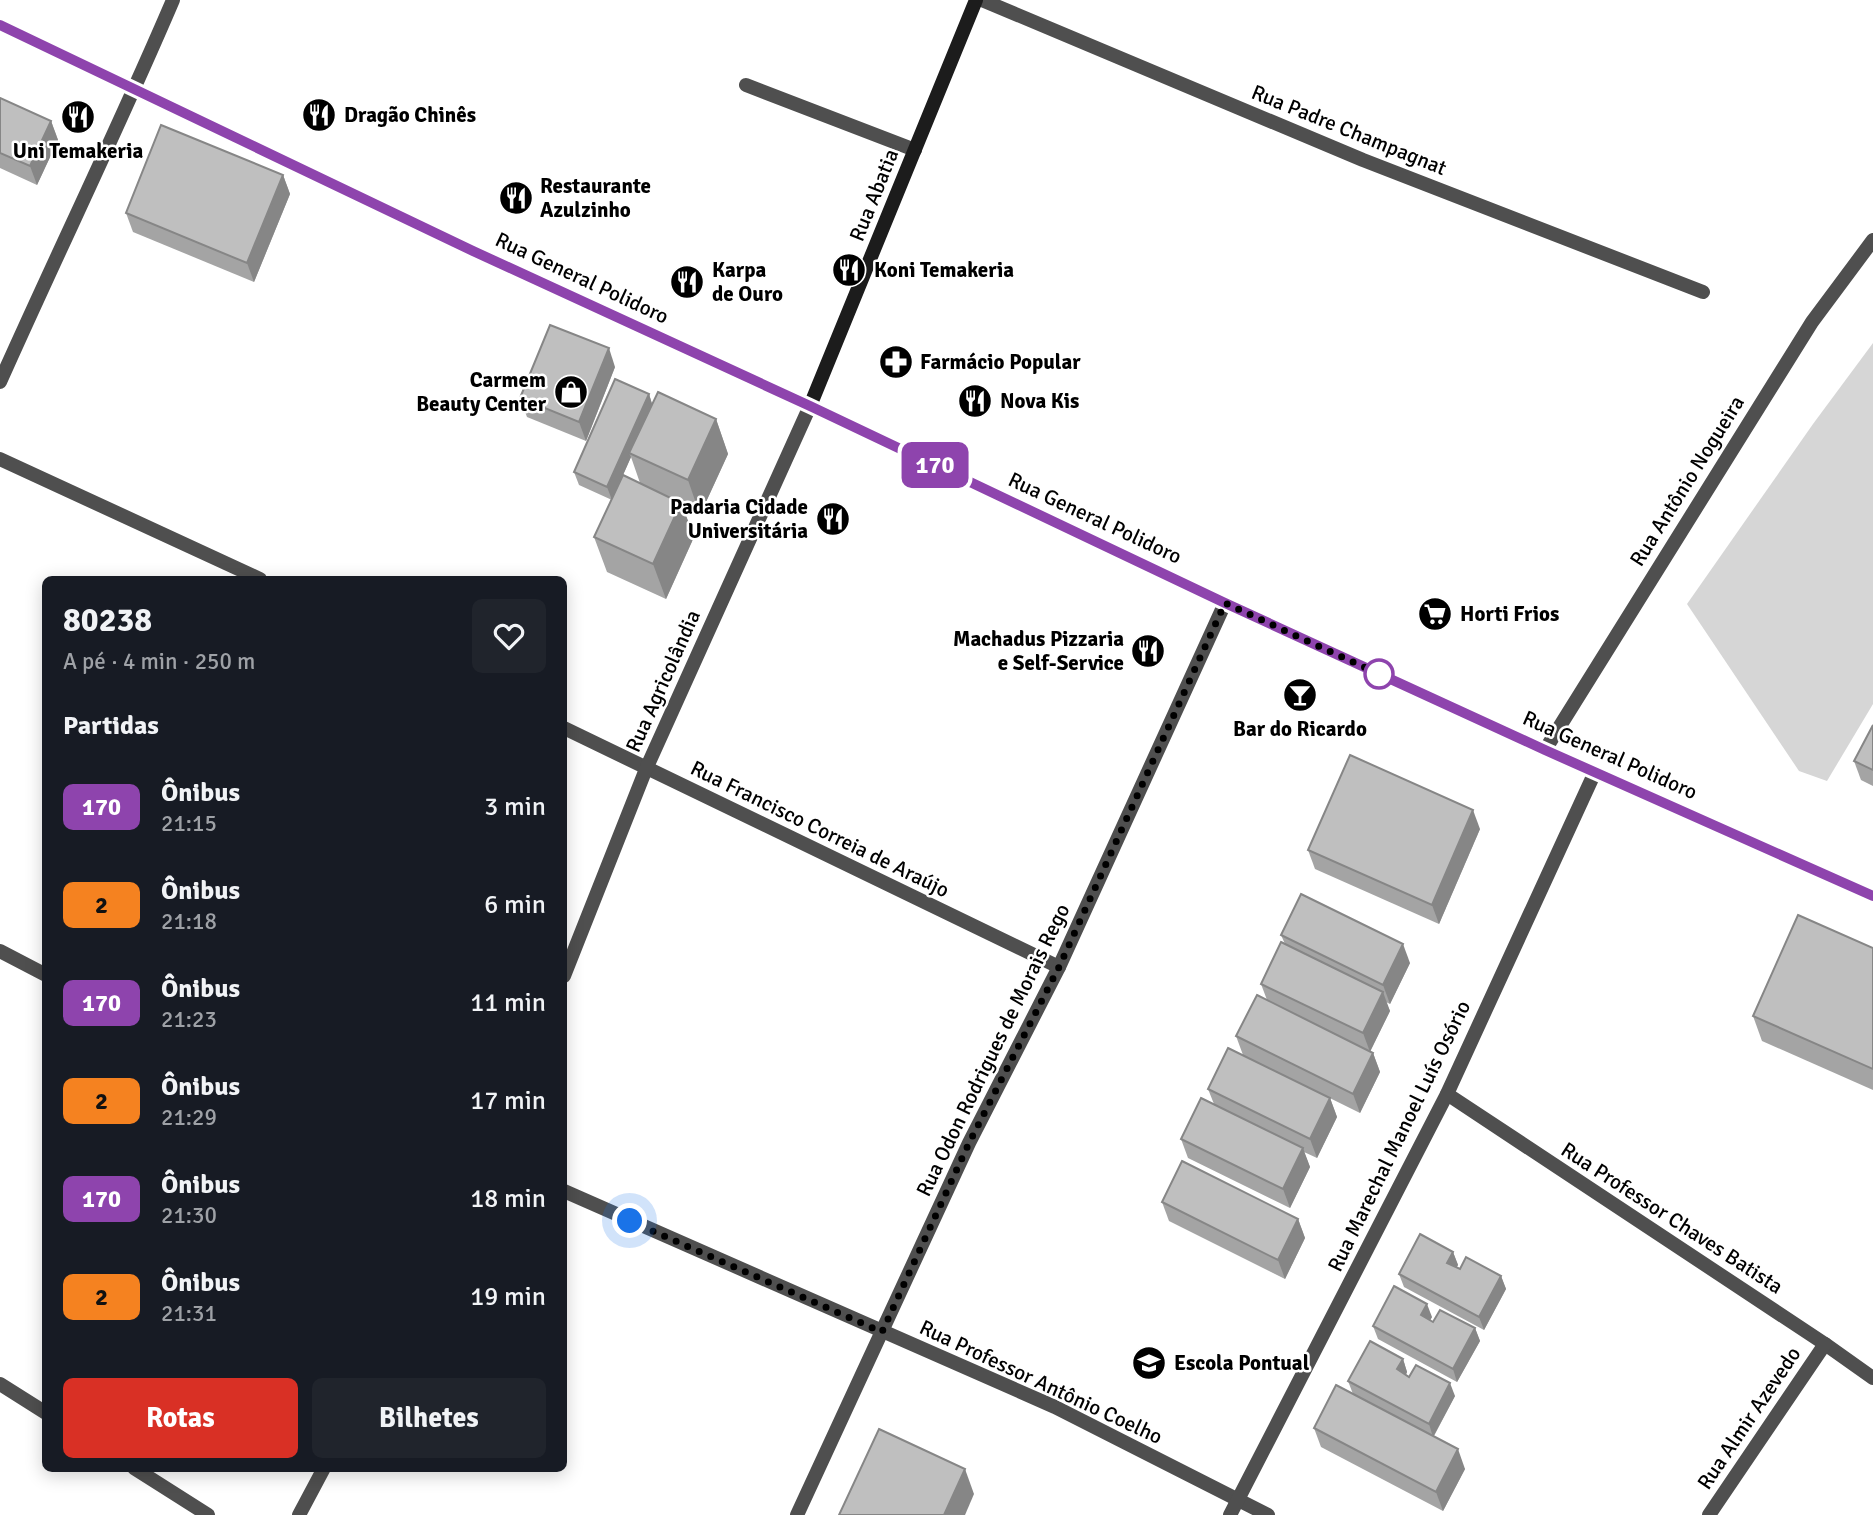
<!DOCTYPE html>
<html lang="pt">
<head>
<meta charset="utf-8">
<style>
  :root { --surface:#171b24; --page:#20242c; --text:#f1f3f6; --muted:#9ea1a6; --accent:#d93025 }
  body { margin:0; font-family:Signika,sans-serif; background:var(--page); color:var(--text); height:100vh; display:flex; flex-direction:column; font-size:26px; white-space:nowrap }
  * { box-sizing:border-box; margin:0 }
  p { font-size:23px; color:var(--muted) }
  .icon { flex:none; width:38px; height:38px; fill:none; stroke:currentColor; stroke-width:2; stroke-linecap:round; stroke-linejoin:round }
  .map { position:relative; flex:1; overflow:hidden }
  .panel { position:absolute; left:42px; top:576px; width:525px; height:896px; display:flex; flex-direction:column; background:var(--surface); border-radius:10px; box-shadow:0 4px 18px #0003 }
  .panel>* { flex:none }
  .badge { padding:0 14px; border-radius:10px; font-size:24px; line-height:46px }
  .you { position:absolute; width:35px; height:35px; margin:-18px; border:5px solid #fff; border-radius:50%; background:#1a73e8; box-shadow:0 0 0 10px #1a73e833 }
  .map>.badge { position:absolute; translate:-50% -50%; box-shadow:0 0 0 4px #fff }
  h2 { padding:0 21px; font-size:26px; line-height:63px }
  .round { display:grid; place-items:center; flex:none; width:74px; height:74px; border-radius:10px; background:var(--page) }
  .headline { display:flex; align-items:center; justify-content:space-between; height:119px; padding:0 21px }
  h1 { font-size:33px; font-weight:800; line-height:52px }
  .action { display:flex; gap:14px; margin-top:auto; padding:14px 21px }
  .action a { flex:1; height:80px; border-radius:10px; background:var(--accent); color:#fff; font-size:28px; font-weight:800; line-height:80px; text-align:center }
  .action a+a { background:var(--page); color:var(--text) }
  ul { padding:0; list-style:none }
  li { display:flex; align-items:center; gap:21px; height:98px; padding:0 21px }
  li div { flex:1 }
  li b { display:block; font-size:26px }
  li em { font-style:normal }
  li .badge { min-width:77px; font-weight:700; text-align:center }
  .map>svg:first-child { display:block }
  .green { fill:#d6d6d6 }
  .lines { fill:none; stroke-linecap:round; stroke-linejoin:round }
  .lane { stroke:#4f4f4f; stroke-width:14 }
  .street { stroke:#4f4f4f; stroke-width:14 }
  .secondary { stroke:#1c1c1c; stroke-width:14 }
  .wall { fill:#a4a4a4; fill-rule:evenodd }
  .shaded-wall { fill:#868686 }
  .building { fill:#bfbfbf; stroke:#868686; stroke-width:2 }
  .line-casing { stroke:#fff; stroke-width:16 }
  .line { stroke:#8e44ad; stroke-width:10 }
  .walk { stroke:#000; stroke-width:7; stroke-dasharray:0 12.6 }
  .stop-dot { fill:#fff; stroke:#8e44ad; stroke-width:3.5 }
  .labels { text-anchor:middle; stroke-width:5; stroke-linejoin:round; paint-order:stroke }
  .poi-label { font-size:21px; font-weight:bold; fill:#000; stroke:#fff; text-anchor:start }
  .street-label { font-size:21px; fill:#000; stroke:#fff }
</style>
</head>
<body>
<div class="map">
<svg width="1873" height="1515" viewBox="0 0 1873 1515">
  <rect width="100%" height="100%" fill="#fff"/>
  <path class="green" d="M1873 343V704L1827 781 1799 771 1687 604 1813 424Z"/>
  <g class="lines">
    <g class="lane">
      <path d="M746 85 915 150"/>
      <path d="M1545 750 1812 322 1873 240"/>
    </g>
    <g class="street">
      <path d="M982 0 1363 160 1703 292"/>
      <path d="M0 382C57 254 118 129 173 0"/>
      <path d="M0 459 260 579"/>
      <path d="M564 728 1059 967"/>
      <path d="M0 951 46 975"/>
      <path d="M564 976 646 769 810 406"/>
      <path d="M1447 1094 1825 1344 1873 1378"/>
      <path d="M564 1191 1055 1407 1268 1515"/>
      <path d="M0 1384 46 1413"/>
      <path d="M134 1468 208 1515"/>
      <path d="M299 1515 324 1468"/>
      <path d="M797 1515 969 1143 1059 967 1225 603"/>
      <path d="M1230 1515 1447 1094 1595 772"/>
      <path d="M1709 1515 1825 1344"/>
    </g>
    <g class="secondary">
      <path d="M0 25 473 251 810 406 1225 603 1545 750 1873 896"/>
      <path d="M810 406 976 0"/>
    </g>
  </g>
  <g class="wall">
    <path d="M0 98 51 121 58 140 37 185 0 168Z"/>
    <path d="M283 175 290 194 254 282 133 232 126 213Z"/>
    <path d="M615 367 586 441 527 417 520 398Z"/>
    <path d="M649 394 652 404 716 419 728 454 700 515 683 507 694 537 666 599 607 572 594 537 612 500 579 485 574 472ZM631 457 640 483 623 475Z"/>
    <path d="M1873 725V786L1861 780 1854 761Z"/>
    <path d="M1480 829 1439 924 1315 869 1308 850Z"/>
    <path d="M1281 935 1410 963 1390 1004 1386 1002 1390 1011 1370 1051 1373 1053 1380 1072 1360 1113 1243 1055 1236 1036 1267 1000 1261 984 1285 944Z"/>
    <path d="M1873 948V1090L1762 1041 1753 1016Z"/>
    <path d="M1208 1089 1330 1098 1337 1117 1317 1158 1304 1152 1310 1167 1290 1208 1188 1158 1181 1139 1214 1104Z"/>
    <path d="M1162 1202 1298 1219 1305 1238 1285 1279 1169 1221Z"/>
    <path d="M1453 1252 1458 1265 1456 1267 1460 1269 1501 1276 1506 1289 1484 1330 1404 1287 1399 1274Z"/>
    <path d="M1432 1317 1430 1320 1433 1322 1475 1328 1480 1341 1457 1382 1378 1339 1373 1326Z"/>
    <path d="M1403 1359 1407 1372 1406 1375 1455 1396 1434 1436 1465 1469 1443 1511 1321 1447 1314 1428 1353 1394 1348 1381Z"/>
  </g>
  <g class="shaded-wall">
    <path d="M51 121 58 140 37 185 30 166Z"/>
    <path d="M283 175 290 194 254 282 247 263Z"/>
    <path d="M609 348 615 367 586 441 579 422Z"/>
    <path d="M649 394 653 407 629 453 631 457 612 500 607 487Z"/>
    <path d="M716 419 728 454 700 515 688 480Z"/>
    <path d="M681 503 694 537 666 599 653 564Z"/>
    <path d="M1473 810 1480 829 1439 924 1432 905Z"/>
    <path d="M1403 944 1410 963 1390 1004 1383 985Z"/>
    <path d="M1383 992 1390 1011 1370 1052 1363 1033Z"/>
    <path d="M1373 1053 1380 1072 1360 1113 1353 1094Z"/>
    <path d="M1330 1098 1337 1117 1317 1158 1310 1139Z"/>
    <path d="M1303 1148 1310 1167 1290 1208 1283 1189Z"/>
    <path d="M1298 1219 1305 1238 1285 1279 1278 1260Z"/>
    <path d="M1453 1252 1458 1265 1452 1276 1447 1263Z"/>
    <path d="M1501 1276 1506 1289 1484 1330 1479 1317Z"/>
    <path d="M1427 1304 1432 1317 1426 1328 1421 1315Z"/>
    <path d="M1475 1328 1480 1341 1457 1382 1453 1369Z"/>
    <path d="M1403 1359 1407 1372 1402 1382 1397 1369Z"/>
    <path d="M1450 1383 1455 1396 1433 1437 1429 1424Z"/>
    <path d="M1458 1449 1465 1469 1443 1511 1436 1492Z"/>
    <path d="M965 1469 974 1494 965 1515H944Z"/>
  </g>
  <g class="building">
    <path d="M0 98 51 121 30 166 0 153Z"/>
    <path d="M161 125 283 175 247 263 126 213Z"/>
    <path d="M550 325 609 348 579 422 520 398Z"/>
    <path d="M615 379 649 394 607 487 574 472Z"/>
    <path d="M658 392 716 419 688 480 629 453Z"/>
    <path d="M623 475 681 503 653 564 594 537Z"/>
    <path d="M1873 725V770L1854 761Z"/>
    <path d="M1350 755 1473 810 1432 905 1308 850Z"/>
    <path d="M1301 894 1403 944 1383 985 1281 935Z"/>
    <path d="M1798 915 1873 948V1069L1753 1016Z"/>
    <path d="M1281 942 1383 992 1363 1033 1261 984Z"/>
    <path d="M1257 995 1373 1053 1353 1094 1236 1036Z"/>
    <path d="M1228 1048 1330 1098 1310 1139 1208 1089Z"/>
    <path d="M1201 1098 1303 1148 1283 1189 1181 1139Z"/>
    <path d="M1182 1161 1298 1219 1278 1260 1162 1202Z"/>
    <path d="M1420 1234 1453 1252 1447 1263 1460 1269 1466 1257 1501 1276 1479 1317 1399 1274Z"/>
    <path d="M1394 1286 1427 1304 1421 1315 1433 1322 1440 1310 1475 1328 1453 1369 1373 1326Z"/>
    <path d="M1370 1341 1403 1359 1397 1369 1409 1377 1416 1365 1450 1383 1429 1424 1348 1381Z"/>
    <path d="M1336 1385 1458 1449 1436 1492 1314 1428Z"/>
    <path d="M879 1429 965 1469 944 1515H839Z"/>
  </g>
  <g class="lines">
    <g class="line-casing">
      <path id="line" d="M0 25 473 251 810 406 1225 603 1545 750 1873 896"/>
    </g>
    <use href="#line" class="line"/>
    <path class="walk" d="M630 1221 882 1332 969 1143 1059 967 1225 603 1379 674"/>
  </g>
  <defs>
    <g id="restaurant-disc" transform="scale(1.75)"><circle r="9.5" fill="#000" stroke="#fff"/><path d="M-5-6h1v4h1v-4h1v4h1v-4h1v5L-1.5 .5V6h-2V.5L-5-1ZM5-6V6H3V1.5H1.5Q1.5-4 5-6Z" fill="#fff"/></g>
    <g id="pharmacy-disc" transform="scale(1.75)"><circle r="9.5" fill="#000" stroke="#fff"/><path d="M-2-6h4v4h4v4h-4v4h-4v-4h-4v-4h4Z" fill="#fff"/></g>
    <g id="shop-disc" transform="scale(1.75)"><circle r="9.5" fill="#000" stroke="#fff"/><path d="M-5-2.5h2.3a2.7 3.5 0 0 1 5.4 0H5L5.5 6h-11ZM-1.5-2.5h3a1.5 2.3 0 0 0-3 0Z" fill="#fff"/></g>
    <g id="supermarket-disc" transform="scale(1.75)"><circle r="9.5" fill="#000" stroke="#fff"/><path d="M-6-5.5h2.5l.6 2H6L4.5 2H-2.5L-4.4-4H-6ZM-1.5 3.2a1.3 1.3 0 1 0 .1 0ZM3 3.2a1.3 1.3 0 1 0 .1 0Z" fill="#fff"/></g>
    <g id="bar-disc" transform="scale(1.75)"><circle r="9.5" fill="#000" stroke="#fff"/><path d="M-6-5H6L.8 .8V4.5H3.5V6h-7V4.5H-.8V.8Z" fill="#fff"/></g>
    <g id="school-disc" transform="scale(1.75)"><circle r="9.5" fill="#000" stroke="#fff"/><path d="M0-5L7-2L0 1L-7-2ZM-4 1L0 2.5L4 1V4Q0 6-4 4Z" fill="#fff"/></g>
  </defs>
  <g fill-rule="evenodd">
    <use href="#restaurant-disc" x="319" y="115"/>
    <use href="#restaurant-disc" x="78" y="117"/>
    <use href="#restaurant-disc" x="516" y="198"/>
    <use href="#restaurant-disc" x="849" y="270"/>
    <use href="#restaurant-disc" x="687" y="282"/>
    <use href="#pharmacy-disc" x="896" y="362"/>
    <use href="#shop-disc" x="571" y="392"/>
    <use href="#restaurant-disc" x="975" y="401"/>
    <use href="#restaurant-disc" x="833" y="519"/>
    <use href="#supermarket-disc" x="1435" y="614"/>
    <use href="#restaurant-disc" x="1148" y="651"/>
    <use href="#bar-disc" x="1300" y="695"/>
    <use href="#school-disc" x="1149" y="1363"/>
  </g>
  <circle class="stop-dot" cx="1379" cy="674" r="14"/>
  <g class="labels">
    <g class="poi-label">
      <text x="344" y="122">Dragão Chinês</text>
      <text x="78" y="158" text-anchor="middle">Uni Temakeria</text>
      <text x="540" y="193">Restaurante<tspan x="540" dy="24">Azulzinho</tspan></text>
      <text x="712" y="277">Karpa<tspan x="712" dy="24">de Ouro</tspan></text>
      <text x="874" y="277">Koni Temakeria</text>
      <text x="920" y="369">Farmácio Popular</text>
      <text x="546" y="387" text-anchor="end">Carmem<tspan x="546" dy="24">Beauty Center</tspan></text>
      <text x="1000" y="408">Nova Kis</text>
      <text x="808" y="514" text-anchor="end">Padaria Cidade<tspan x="808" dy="24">Universitária</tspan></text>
      <text x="1460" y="621">Horti Frios</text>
      <text x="1124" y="646" text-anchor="end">Machadus Pizzaria<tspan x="1124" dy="24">e Self-Service</tspan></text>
      <text x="1300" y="736" text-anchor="middle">Bar do Ricardo</text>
      <text x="1174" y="1370">Escola Pontual</text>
    </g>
    <g class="street-label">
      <text transform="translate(1349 130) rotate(22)" y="7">Rua Padre Champagnat</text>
      <text transform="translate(874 195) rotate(-68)" y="7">Rua Abatia</text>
      <text transform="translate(582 278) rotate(25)" y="7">Rua General Polidoro</text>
      <text transform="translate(1687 481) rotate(-58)" y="7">Rua Antônio Nogueira</text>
      <text transform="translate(1095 518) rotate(25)" y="7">Rua General Polidoro</text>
      <text transform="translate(663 681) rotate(-66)" y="7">Rua Agricolândia</text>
      <text transform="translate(1610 755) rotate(24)" y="7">Rua General Polidoro</text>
      <text transform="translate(820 829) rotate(26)" y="7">Rua Francisco Correia de Araújo</text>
      <text transform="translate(993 1050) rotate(-64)" y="7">Rua Odon Rodrigues de Morais Rego</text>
      <text transform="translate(1399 1136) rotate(-64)" y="7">Rua Marechal Manoel Luís Osório</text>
      <text transform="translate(1672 1218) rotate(33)" y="7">Rua Professor Chaves Batista</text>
      <text transform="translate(1041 1382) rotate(25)" y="7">Rua Professor Antônio Coelho</text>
      <text transform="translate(1749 1418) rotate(-56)" y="7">Rua Almir Azevedo</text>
    </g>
  </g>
</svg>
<div class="you" style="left:630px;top:1221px"></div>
<b class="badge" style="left:935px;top:465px;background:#8e44ad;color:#fff">170</b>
<section class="panel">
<div class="headline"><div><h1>80238</h1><p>A pé · 4 min · 250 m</p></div><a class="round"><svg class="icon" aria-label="heart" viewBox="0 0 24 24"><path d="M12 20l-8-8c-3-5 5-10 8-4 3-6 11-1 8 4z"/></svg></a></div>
<h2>Partidas</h2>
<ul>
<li><span class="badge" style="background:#8e44ad;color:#fff">170</span><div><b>Ônibus</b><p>21:15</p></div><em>3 min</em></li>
<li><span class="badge" style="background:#f58220;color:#111">2</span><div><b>Ônibus</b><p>21:18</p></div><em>6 min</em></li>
<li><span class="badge" style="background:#8e44ad;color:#fff">170</span><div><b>Ônibus</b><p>21:23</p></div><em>11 min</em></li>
<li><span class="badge" style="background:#f58220;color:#111">2</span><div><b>Ônibus</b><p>21:29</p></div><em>17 min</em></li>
<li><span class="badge" style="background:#8e44ad;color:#fff">170</span><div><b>Ônibus</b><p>21:30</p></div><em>18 min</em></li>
<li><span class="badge" style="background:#f58220;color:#111">2</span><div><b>Ônibus</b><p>21:31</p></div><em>19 min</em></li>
</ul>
<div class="action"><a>Rotas</a><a>Bilhetes</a></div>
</section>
</div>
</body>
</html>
